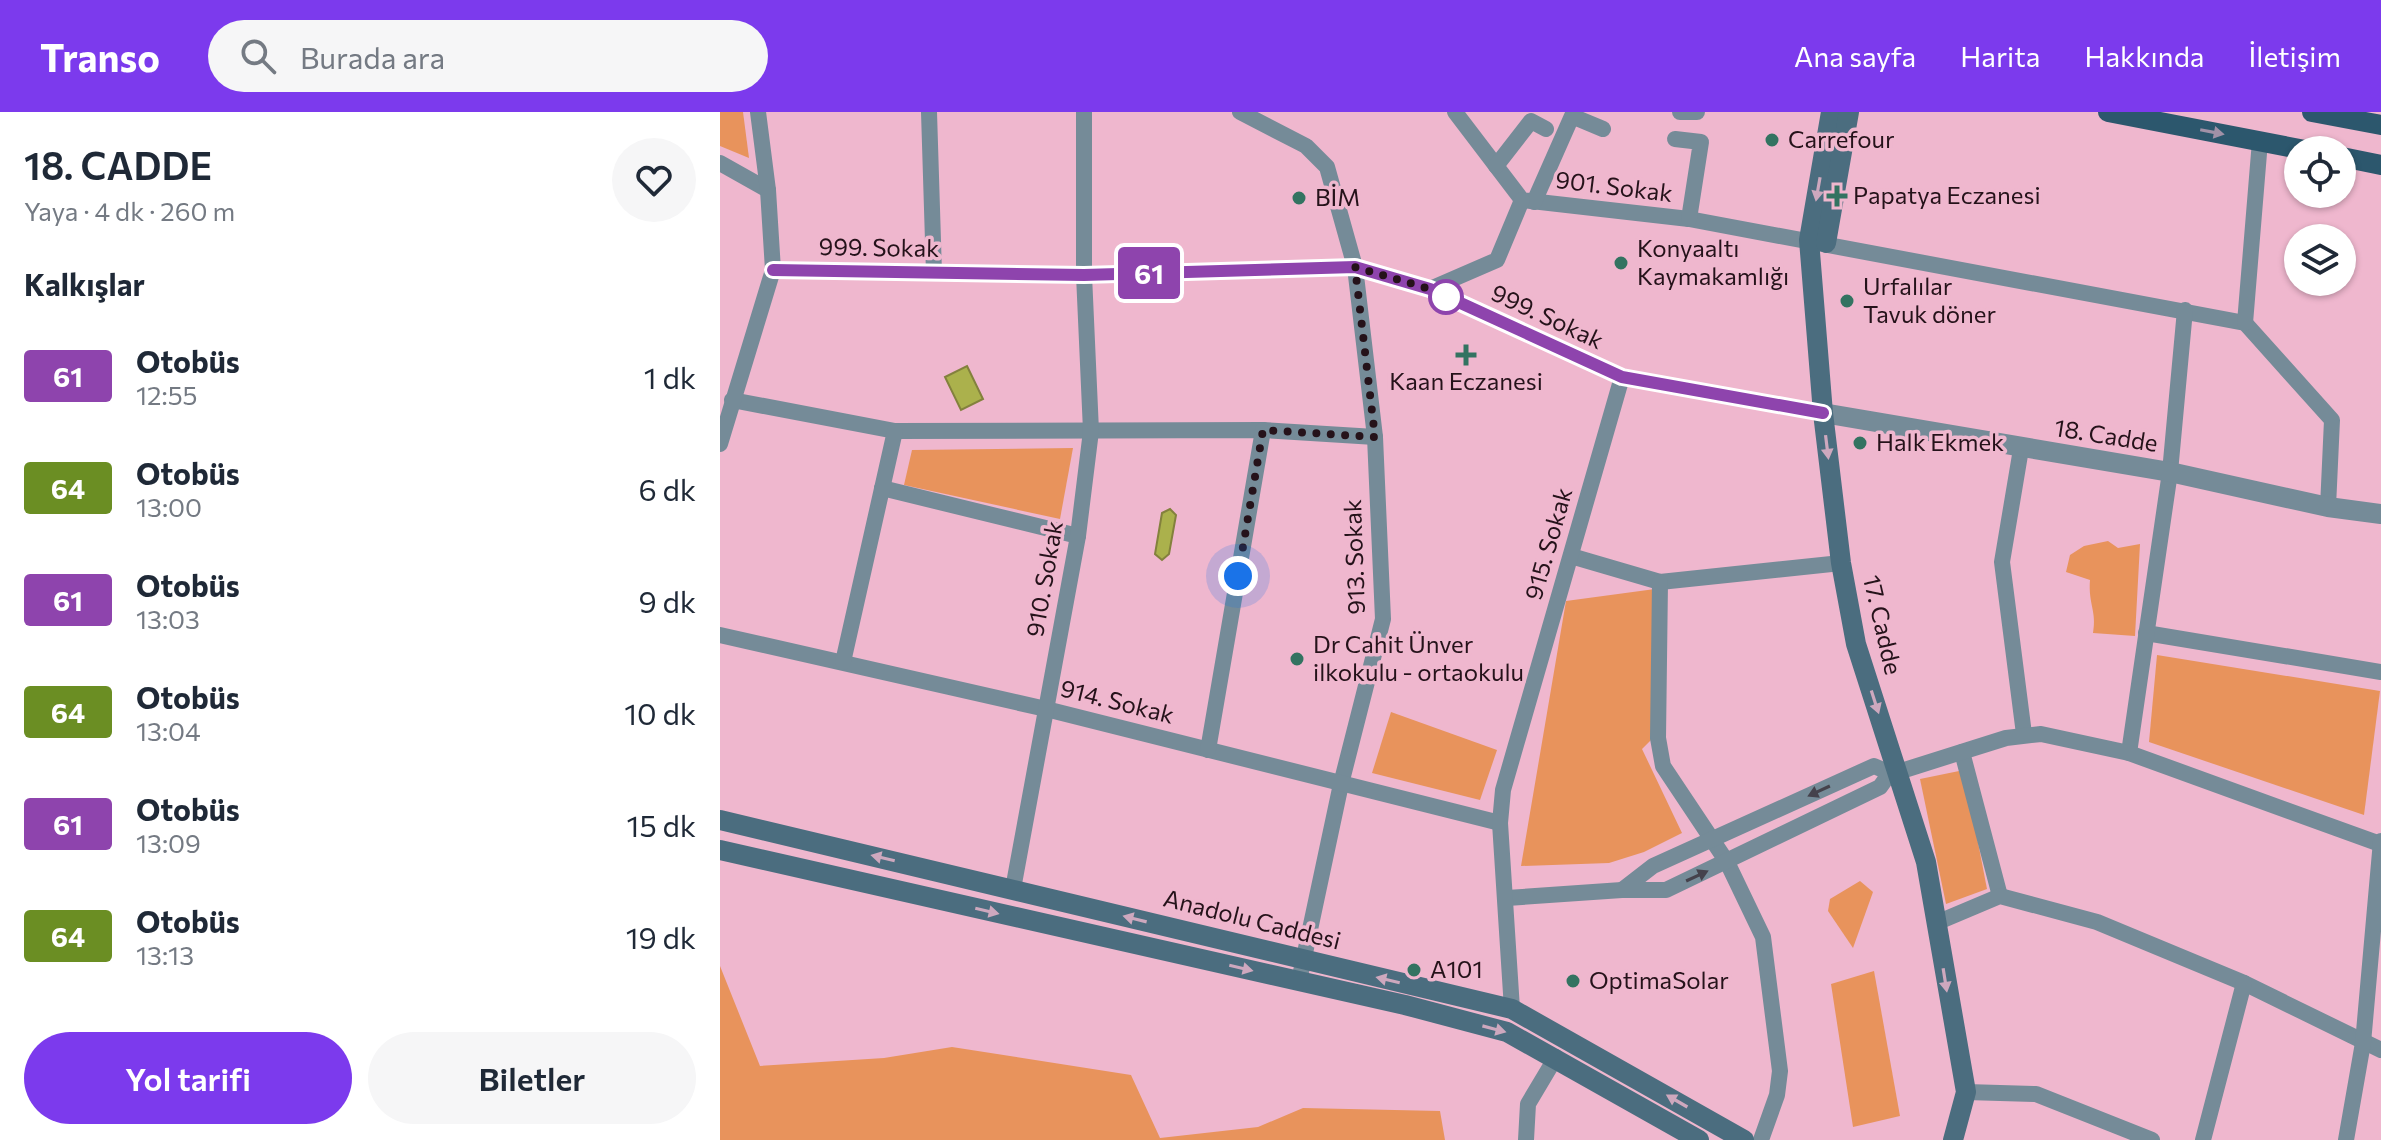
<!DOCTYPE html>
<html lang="tr">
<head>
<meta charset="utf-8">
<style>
  :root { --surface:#fff; --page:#f6f6f7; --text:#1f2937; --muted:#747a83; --accent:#7c3aed }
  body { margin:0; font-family:Commissioner,sans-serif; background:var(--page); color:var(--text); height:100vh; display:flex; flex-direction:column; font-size:30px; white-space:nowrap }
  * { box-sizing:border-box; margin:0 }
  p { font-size:26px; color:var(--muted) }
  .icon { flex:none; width:44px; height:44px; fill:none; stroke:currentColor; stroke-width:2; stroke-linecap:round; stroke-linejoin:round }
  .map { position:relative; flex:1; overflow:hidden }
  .side { display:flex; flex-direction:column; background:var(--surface); width:720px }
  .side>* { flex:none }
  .badge { padding:0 16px; border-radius:6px; font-size:28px; line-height:52px }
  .tools { position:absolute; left:1564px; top:24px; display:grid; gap:16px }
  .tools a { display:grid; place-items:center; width:72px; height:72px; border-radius:50%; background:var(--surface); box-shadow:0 2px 6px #0004; font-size:40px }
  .you { position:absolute; width:40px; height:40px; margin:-20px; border:6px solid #fff; border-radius:50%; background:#1a73e8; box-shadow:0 0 0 12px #1a73e833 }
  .map>.badge { position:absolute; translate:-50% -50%; box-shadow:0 0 0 4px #fff }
  h2 { padding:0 24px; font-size:30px; line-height:72px }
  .round { display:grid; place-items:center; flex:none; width:84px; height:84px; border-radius:42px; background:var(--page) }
  .overview { display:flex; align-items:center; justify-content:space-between; height:136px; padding:0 24px }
  h1 { font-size:38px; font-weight:600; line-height:60px }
  .cta { display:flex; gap:16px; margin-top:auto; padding:16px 24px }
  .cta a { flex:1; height:92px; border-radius:48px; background:var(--accent); color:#fff; font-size:32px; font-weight:600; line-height:92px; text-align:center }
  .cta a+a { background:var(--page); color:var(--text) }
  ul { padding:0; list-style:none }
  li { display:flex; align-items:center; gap:24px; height:112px; padding:0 24px }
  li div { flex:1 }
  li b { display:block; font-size:30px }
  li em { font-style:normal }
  li .badge { min-width:88px; font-weight:700; text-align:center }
  header { display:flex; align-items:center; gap:48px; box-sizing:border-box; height:112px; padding:0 40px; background:var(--accent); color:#fff }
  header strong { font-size:38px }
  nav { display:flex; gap:44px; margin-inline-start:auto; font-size:28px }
  .search { width:560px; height:72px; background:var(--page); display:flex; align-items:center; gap:20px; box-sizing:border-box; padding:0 28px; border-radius:44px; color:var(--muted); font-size:30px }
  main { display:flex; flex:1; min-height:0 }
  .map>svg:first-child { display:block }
  .green { fill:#e8935c }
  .water { fill:#abb14c; stroke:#83813d; stroke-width:2 }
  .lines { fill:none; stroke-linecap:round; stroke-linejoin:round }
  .minor { stroke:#758b98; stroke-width:16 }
  .tertiary { stroke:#758b98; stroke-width:20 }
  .secondary { stroke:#4b6d7f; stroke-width:20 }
  .primary { stroke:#2c576d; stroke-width:20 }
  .oneway { fill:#a191a7 }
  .oneway2 { fill:#cea8be }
  .oneway3 { fill:#45424c }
  .line-casing { stroke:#fff; stroke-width:18 }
  .line { stroke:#8e44ad; stroke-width:12 }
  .walk { stroke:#25121a; stroke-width:8; stroke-dasharray:0 14.4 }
  .poi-dot { fill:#337361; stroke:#efb7ce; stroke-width:3 }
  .stop-dot { fill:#fff; stroke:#8e44ad; stroke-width:4 }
  .labels { text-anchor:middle; stroke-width:7; stroke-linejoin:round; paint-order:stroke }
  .poi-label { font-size:24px; fill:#25121a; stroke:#efb7ce; text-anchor:start }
  .street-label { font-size:24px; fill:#25121a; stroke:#efb7ce }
</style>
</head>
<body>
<header>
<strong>Transo</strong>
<div class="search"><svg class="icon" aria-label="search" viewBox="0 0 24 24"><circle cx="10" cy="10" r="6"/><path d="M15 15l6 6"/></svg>Burada ara</div>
<nav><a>Ana sayfa</a><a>Harita</a><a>Hakkında</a><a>İletişim</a></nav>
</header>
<main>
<section class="side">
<div class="overview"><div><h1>18. CADDE</h1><p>Yaya · 4 dk · 260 m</p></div><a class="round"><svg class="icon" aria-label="heart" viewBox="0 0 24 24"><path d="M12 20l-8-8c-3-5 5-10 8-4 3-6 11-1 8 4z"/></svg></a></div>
<h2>Kalkışlar</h2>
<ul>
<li><span class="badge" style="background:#8e44ad;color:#fff">61</span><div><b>Otobüs</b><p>12:55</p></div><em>1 dk</em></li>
<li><span class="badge" style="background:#6b8e23;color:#fff">64</span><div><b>Otobüs</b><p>13:00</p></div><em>6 dk</em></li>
<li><span class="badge" style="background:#8e44ad;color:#fff">61</span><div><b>Otobüs</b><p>13:03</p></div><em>9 dk</em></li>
<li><span class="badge" style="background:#6b8e23;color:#fff">64</span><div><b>Otobüs</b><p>13:04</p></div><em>10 dk</em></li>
<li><span class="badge" style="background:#8e44ad;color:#fff">61</span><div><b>Otobüs</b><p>13:09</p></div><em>15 dk</em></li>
<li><span class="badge" style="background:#6b8e23;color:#fff">64</span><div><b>Otobüs</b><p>13:13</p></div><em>19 dk</em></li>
</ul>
<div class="cta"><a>Yol tarifi</a><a>Biletler</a></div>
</section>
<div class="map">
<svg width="1661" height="1028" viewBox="0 0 1661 1028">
  <rect width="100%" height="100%" fill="#efb7ce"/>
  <g class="green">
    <path d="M0 0H23L29 46 0 34Z"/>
    <path d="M353 336 340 407 184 373 192 338Z"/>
    <path d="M1388 429 1398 436 1420 432 1415 524 1373 521C1377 499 1368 492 1370 468L1346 460 1350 443 1364 434Z"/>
    <path d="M935 477 933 626 922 637 962 721 924 740 889 751 801 754 846 489Z"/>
    <path d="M1437 543 1660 579 1644 703 1429 630Z"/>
    <path d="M671 600 777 638 760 688 652 661Z"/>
    <path d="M1244 658 1267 777 1226 792 1200 667Z"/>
    <path d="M1140 769 1153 780 1133 836 1108 799 1110 787Z"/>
    <path d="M0 854 40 954 164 946 232 935 411 963 440 1026 538 1015 583 996 720 999 725 1028H0Z"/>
    <path d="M1154 859 1180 1004 1133 1015 1111 872Z"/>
  </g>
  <g class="water">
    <path d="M247 254 263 287 241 298 225 265Z"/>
    <path d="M450 397 456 403 449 442 442 448 435 442 442 401Z"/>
  </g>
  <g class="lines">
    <g class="minor">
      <path d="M209 0 214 161"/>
      <path d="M520 0 586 34 607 55 635 155 655 325 663 507 621 672 579 869"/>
      <path d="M735 0 802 88 969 107 1525 211 1612 308 1608 395"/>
      <path d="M960 0H977"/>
      <path d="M955 27 981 30 969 107"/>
      <path d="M0 51 48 78"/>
      <path d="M776 54 811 9 826 17"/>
      <path d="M814 90 852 4 883 17"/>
      <path d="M53 158 364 163 635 155 710 177 902 265 1103 301"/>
      <path d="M710 177 777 148 802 88"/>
      <path d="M1525 211 1540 29"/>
      <path d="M12 288 175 319 543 318 655 325"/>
      <path d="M0 332 53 158 48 78 38 0"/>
      <path d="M1301 337 1282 450 1304 622"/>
      <path d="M162 376 358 424"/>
      <path d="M851 444 940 470 1121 451"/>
      <path d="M940 470 938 626 943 654 1007 750 1043 825 1060 959 1057 983 1041 1028"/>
      <path d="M1426 521 1661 560"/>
      <path d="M0 523 326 597 780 711"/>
      <path d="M123 550 175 319"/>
      <path d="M488 638 543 318"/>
      <path d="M1242 640 1280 784"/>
      <path d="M1409 641 1450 360 1465 198"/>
      <path d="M293 777 358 424 371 319 364 163V0"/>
      <path d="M902 778 933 754 1154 654 1170 661 1178 660 1286 626 1321 622 1409 641 1660 732"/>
      <path d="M787 786 902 778H946L1160 675 1170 661"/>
      <path d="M1216 811 1280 784 1377 810 1524 871 1661 938"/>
      <path d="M792 897 780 711 783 678 902 265"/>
      <path d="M1246 980 1316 982 1432 1028"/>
      <path d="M806 1028 808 992 836 945"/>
      <path d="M1483 1028 1524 871"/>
      <path d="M1626 1028 1643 931 1661 729"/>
    </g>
    <path class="tertiary" d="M1103 301 1450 360 1608 395 1661 402"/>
    <g class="secondary">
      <path d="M1111 0 1089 128 1103 301 1121 451 1136 532 1206 750 1246 980 1233 1028"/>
      <path d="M1106 131 1129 0"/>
      <path d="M0 708 792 897 1024 1028"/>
      <path d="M0 738 685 893 787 920 979 1028"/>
    </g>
    <g class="primary">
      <path d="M1388 0 1585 38"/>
      <path d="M1592 0 1661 13"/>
      <path d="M1622 45 1661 53"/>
    </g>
  </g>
  <defs><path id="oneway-solid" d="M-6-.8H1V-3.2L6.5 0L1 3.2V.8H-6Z" transform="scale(2)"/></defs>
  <use class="oneway" href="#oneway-solid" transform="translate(1492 20) rotate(11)"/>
  <g class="oneway2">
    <use href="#oneway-solid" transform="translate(1098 77) rotate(100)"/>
    <use href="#oneway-solid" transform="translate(1107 335) rotate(83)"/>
    <use href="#oneway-solid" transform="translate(1155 590) rotate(72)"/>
    <use href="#oneway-solid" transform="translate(163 746) rotate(-167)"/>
    <use href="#oneway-solid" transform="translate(267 799) rotate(13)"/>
    <use href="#oneway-solid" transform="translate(415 807) rotate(-166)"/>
    <use href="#oneway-solid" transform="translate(521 856) rotate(13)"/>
    <use href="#oneway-solid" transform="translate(668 868) rotate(-167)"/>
    <use href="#oneway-solid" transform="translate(1225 868) rotate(81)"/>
    <use href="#oneway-solid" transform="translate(774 917) rotate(15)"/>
    <use href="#oneway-solid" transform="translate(957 989) rotate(-150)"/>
  </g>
  <g class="oneway3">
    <use href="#oneway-solid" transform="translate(1099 679) rotate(155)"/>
    <use href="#oneway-solid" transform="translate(977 764) rotate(-25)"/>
  </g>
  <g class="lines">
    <g class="line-casing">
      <path id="line" d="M53 158 364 163 635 155 710 177 902 265 1103 301"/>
    </g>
    <use href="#line" class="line"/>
    <path class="walk" d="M518 464 543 318 655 325 635 155 710 177 735 189 726 185"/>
  </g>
  <g class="poi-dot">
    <circle cx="1052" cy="28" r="8"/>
    <path d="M1113 72h8v8h8v8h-8v8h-8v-8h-8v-8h8z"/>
    <circle cx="579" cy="86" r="8"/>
    <circle cx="901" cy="151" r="8"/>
    <circle cx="1127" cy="189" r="8"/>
    <path d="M742 231h8v8h8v8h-8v8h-8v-8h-8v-8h8z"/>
    <circle cx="1140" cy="331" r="8"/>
    <circle cx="577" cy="547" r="8"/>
    <circle cx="694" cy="858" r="8"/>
    <circle cx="853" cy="869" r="8"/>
  </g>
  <circle class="stop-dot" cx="726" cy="185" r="16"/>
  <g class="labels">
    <g class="poi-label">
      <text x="1068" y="36">Carrefour</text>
      <text x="1133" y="92">Papatya Eczanesi</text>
      <text x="595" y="94">BİM</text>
      <text x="917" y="145">Konyaaltı<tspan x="917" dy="28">Kaymakamlığı</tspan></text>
      <text x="1143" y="183">Urfalılar<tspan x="1143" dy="28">Tavuk döner</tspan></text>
      <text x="746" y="278" text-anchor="middle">Kaan Eczanesi</text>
      <text x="1156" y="339">Halk Ekmek</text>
      <text x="593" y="541">Dr Cahit Ünver<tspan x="593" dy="28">ilkokulu - ortaokulu</tspan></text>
      <text x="710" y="866">A101</text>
      <text x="869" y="877">OptimaSolar</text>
    </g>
    <g class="street-label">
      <text transform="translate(894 75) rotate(7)" y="8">901. Sokak</text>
      <text transform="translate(159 136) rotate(1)" y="8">999. Sokak</text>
      <text transform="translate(827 205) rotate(25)" y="8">999. Sokak</text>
      <text transform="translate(1386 324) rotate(9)" y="8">18. Cadde</text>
      <text transform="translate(829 432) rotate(-74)" y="8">915. Sokak</text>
      <text transform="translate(635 445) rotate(-92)" y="8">913. Sokak</text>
      <text transform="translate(325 467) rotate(-80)" y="8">910. Sokak</text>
      <text transform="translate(1162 513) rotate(77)" y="8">17. Cadde</text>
      <text transform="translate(397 590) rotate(14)" y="8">914. Sokak</text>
      <text transform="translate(532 808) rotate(14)" y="8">Anadolu Caddesi</text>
    </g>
  </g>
</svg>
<div class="tools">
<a><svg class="icon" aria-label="locate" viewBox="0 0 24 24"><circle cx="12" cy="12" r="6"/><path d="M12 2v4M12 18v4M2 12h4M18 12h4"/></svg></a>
<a><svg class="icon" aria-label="layers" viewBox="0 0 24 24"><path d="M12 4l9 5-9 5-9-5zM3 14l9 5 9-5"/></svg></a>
</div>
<div class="you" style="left:518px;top:464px"></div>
<b class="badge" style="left:429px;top:161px;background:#8e44ad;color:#fff">61</b>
</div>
</main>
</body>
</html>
